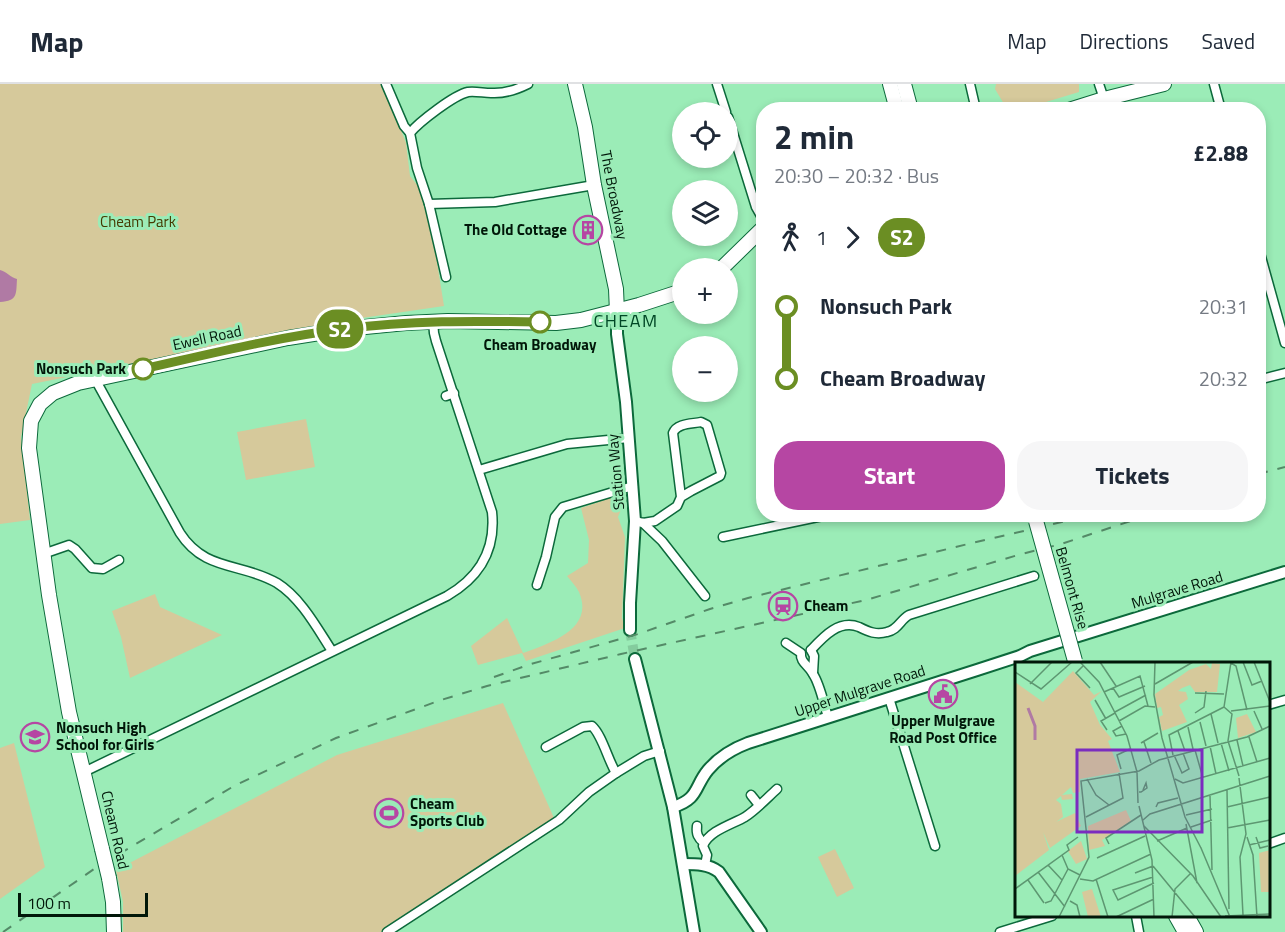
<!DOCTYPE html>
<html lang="en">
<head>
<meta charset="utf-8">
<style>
  :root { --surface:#fff; --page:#f6f6f7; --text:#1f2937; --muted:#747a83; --line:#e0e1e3; --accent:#b646a3 }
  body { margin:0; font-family:"Titillium Web",sans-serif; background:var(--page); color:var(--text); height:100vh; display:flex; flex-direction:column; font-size:22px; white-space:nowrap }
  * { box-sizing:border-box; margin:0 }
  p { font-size:20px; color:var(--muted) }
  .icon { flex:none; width:33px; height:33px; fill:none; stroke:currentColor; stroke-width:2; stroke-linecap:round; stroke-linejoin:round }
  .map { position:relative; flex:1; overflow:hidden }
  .panel { position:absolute; left:756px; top:18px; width:510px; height:420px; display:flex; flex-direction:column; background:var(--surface); border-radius:24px; box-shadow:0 3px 9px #0003 }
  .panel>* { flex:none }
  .badge { padding:0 12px; border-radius:20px; font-size:21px; line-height:39px }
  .buttons { position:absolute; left:672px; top:18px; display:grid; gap:12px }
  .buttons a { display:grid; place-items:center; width:66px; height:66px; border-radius:50%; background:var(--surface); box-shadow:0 3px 9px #0003; font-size:30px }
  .scale { position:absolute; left:18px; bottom:15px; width:130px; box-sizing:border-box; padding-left:6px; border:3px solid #011709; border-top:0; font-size:16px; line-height:21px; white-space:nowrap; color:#011709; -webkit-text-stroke:4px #9becb7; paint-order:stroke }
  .map>.badge { position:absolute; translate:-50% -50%; box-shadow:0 0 0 3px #fff }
  .legs { display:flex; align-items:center; gap:9px; height:66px; padding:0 18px; font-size:20px }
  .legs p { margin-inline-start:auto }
  .summary { display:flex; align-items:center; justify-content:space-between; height:102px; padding:0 18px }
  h1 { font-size:33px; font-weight:700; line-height:45px }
  .action { display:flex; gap:12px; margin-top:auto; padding:12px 18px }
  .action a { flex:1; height:69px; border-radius:24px; background:var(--accent); color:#fff; font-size:24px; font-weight:700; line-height:69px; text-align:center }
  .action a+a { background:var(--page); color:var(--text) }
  ul { padding:0 18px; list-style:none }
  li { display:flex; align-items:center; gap:21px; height:72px; font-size:22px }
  li i { display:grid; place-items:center; width:9px; height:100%; margin:0 8px; background:currentColor }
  li i::after { content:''; width:15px; height:15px; margin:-8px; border:4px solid; border-radius:50%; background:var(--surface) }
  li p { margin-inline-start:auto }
  li:first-child i { background:linear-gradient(#0000 50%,currentColor 0) }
  li:last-child i { background:linear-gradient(currentColor 50%,#0000 0) }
  header { display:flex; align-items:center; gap:36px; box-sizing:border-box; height:84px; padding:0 30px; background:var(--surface); border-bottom:2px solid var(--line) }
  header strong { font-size:28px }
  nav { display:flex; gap:33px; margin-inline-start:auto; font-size:21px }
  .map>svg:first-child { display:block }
  .green { fill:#d6c99b }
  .water { fill:#b07aa4 }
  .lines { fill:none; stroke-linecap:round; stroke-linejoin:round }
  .tertiary-tunnel { stroke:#84cc9d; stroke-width:10; stroke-dasharray:10 5; stroke-linecap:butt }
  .minor-casing { stroke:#0c693b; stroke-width:11 }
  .tertiary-casing { stroke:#0c693b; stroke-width:14 }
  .primary-casing { stroke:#0c693b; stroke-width:16 }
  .trunk-casing { stroke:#0c693b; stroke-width:16 }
  .minor { stroke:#fff; stroke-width:8 }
  .tertiary { stroke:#fff; stroke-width:10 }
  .primary { stroke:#fff; stroke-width:14 }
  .trunk { stroke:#fff; stroke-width:14 }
  .rail { stroke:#548a67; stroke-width:2; stroke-dasharray:10 10; stroke-linecap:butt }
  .trunk-bridge-casing { stroke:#0c693b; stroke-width:16; stroke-linecap:butt }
  .trunk-bridge { stroke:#fff; stroke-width:14 }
  .line-1-casing { stroke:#fff; stroke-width:14 }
  .line-1 { stroke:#6b8e23; stroke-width:9 }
  .stop-1-dot { fill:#fff; stroke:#6b8e23; stroke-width:3 }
  .labels { text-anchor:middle; stroke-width:6; stroke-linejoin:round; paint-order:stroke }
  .street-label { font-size:15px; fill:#011709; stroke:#9becb7 }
  .park-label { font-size:15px; fill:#453901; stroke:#9becb7 }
  .poi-label { font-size:15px; font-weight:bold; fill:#011709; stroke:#9becb7; text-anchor:start }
  .stop-label { font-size:15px; font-weight:bold; fill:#011709; stroke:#9becb7 }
  .quarter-label { font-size:18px; letter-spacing:1.5px; fill:#004725; stroke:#9becb7 }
  .inset-river { fill:none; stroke:#b07aa4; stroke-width:3 }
  .inset-road { fill:none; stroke:#5d9771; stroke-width:1.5 }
  .view { fill:#7b2cbf; fill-opacity:0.15; stroke:#7b2cbf; stroke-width:3 }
  .inset-edge { fill:none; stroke:#011709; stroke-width:3 }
</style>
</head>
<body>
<header>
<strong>Map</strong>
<nav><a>Map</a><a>Directions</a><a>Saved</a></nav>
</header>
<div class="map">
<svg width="1285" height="848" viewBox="0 0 1285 848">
  <rect width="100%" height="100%" fill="#9becb7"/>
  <g class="green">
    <path d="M0 0H383L406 59 410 92 418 102 432 147 444 222 355 235 32 300 21 353 30 436 0 440Z"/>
    <path d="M996 0H1079V8L1023 25H1007L995 5Z"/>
    <path d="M306 335 315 383 246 396 237 348Z"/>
    <path d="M616 412 622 423 618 433 625 453 622 534 625 544 526 577 522 569 478 581 471 562 507 534 523 569C550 559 595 545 579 508 576 502 571 497 567 492L588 479 589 456 581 424Z"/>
    <path d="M155 510 160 523 222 551 130 594 121 553 112 527Z"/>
    <path d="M503 619 554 734 421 820 381 848H123V818L116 786 337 671Z"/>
    <path d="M14 659 45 783 0 815V664Z"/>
    <path d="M835 765 854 804 837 813 818 773Z"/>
  </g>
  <path class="water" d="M0 186C6 187 11 194 17 195 16 210 18 217 0 218Z"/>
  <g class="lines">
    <path class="tertiary-tunnel" d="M630 546 635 575"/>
    <g class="minor-casing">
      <g id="minor">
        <path d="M386 0 404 42 410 49"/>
        <path d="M717 0 726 28"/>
        <path d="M970 0 976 26"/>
        <path d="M1099 0 1104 15"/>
        <path d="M1214 0 1221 26"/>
        <path d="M728 33 756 123 764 137"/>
        <path d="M429 120 495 118 594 101"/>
        <path d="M1258 162 1285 259"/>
        <path d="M446 193 429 120 417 84 410 49C419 38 454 11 468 8 475 7 484 9 491 9 505 10 516 6 528 0"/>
        <path d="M95 295 180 449C205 488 241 478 277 499 301 514 317 544 332 567"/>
        <path d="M1258 296 1285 289"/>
        <path d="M446 312 454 309"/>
        <path d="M479 386 567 360 629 354"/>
        <path d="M635 437 643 439 655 437 677 422 681 413 691 407 720 392 721 389 707 341 701 338C692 340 677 339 673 349L681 413"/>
        <path d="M643 439 662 457 705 512"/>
        <path d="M723 453 832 430"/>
        <path d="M43 470 69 461 75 465 92 484 103 485 119 476"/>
        <path d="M537 501 546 473 555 433 563 423 633 402"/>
        <path d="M786 559 801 569C800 579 809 581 813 590 820 600 824 621 828 633"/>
        <path d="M811 566C823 553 839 535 859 543 869 548 876 551 887 548 898 546 900 536 909 531L1034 492"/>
        <path d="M811 566 814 572 813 589"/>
        <path d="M889 614 935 762"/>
        <path d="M1268 621 1285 616"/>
        <path d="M546 663 583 643 592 642C602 651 608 676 616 689"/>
        <path d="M84 688 447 512C480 493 496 466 492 428L436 257 434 249 433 237"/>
        <path d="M751 711 759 721"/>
        <path d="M697 742C696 750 698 754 704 759"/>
        <path d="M1268 760 1285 754"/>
        <path d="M705 781 707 771 703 762C708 747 733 740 745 733 757 725 767 714 777 705"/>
        <path d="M1136 832 1139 848"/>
        <path d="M387 848 559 736 589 708 616 689 644 672 660 667"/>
        <path d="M1000 848 1052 832"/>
      </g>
    </g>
    <g class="tertiary-casing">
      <g id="tertiary">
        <path d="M617 228V250L626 318 635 437 630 519V546"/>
        <path d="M635 575 673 723 694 848"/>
        <path d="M673 723C699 715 694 703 708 686 719 673 732 665 748 659L977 586 1020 572 1030 567 1285 488"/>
        <path d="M683 780C696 780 709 780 719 788L761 848"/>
      </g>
    </g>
    <g class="primary-casing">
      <path id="primary" d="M575 0 585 43 594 101 616 205 617 228"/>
    </g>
    <g class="trunk-casing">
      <g id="trunk">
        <path d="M890 0 897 26"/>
        <path d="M904 0 911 26"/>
        <path d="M1069 26 1104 15 1164 0"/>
        <path d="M722 184 764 143"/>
        <path d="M102 765 69 628 49 511 29 364 31 337 40 320 53 309 78 299 288 254 345 245 406 239 448 237 556 239 581 236 639 221 682 207"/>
        <path d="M109 794 113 818 114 848"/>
        <path d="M1176 832 1185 848"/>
        <path d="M1187 832 1196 848"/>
      </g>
    </g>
    <use href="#minor" class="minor"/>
    <use href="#tertiary" class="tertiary"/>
    <use href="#primary" class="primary"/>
    <use href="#trunk" class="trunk"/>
    <g class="rail">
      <path d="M1258 390 1285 383"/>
      <path d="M494 593 531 580 638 550 710 525 748 514 968 460 1096 430"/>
      <path d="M3 848 97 783 234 702 336 654 441 616 487 602 621 570 866 516 1018 471 1061 460 1152 430"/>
    </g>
    <g class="trunk-bridge-casing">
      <g id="trunk-bridge">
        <path d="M1036 437 1075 577"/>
        <path d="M102 765 109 794"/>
      </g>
    </g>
    <use href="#trunk-bridge" class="trunk-bridge"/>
  </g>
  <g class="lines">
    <g class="line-1-casing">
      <path id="line-1" d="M143 285C210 270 277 253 344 245 411 236 474 237 540 238"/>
    </g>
    <use href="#line-1" class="line-1"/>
  </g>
  <defs>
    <g id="building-ring" transform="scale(1.5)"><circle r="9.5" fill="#9becb7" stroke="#b646a3" stroke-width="1.5"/><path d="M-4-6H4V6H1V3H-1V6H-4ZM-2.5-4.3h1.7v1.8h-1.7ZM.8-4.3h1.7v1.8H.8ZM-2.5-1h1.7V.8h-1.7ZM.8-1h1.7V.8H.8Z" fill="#b646a3"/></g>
    <g id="station-ring" transform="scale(1.5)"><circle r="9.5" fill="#9becb7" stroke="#b646a3" stroke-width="1.5"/><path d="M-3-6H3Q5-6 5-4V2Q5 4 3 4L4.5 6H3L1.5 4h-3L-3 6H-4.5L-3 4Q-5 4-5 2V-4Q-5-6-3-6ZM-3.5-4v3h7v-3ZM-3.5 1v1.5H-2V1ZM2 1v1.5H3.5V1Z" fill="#b646a3"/></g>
    <g id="civic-ring" transform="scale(1.5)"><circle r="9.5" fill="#9becb7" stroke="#b646a3" stroke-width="1.5"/><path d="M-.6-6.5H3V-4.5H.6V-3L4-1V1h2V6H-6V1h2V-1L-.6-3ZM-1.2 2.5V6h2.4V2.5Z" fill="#b646a3"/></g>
    <g id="school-ring" transform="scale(1.5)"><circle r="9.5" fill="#9becb7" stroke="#b646a3" stroke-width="1.5"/><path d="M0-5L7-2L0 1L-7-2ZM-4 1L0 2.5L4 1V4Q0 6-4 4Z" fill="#b646a3"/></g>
    <g id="stadium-ring" transform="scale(1.5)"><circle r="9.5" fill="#9becb7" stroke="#b646a3" stroke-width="1.5"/><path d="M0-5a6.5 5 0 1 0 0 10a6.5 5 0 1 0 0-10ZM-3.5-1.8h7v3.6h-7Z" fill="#b646a3"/></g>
  </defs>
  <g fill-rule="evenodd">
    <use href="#building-ring" x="588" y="146"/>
    <use href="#station-ring" x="783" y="522"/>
    <use href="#civic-ring" x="943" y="610"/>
    <use href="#school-ring" x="35" y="653"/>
    <use href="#stadium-ring" x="389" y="729"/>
  </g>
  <g class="stop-1-dot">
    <circle cx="540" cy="238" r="10"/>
    <circle cx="143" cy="285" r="10"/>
  </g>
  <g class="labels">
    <g class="street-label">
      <text transform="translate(614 111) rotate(79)" y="5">The Broadway</text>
      <text transform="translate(207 254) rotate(-12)" y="5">Ewell Road</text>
      <text transform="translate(616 388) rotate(-95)" y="5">Station Way</text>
      <text transform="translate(1072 504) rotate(74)" y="5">Belmont Rise</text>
      <text transform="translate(1177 506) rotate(-17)" y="5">Mulgrave Road</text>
      <text transform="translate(860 607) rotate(-18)" y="5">Upper Mulgrave Road</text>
      <text transform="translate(115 746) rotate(77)" y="5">Cheam Road</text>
    </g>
    <g class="park-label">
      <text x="138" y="143">Cheam Park</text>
    </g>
    <g class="poi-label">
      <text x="567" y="151" text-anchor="end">The Old Cottage</text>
      <text x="804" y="527">Cheam</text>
      <text x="943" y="642" text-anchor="middle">Upper Mulgrave<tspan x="943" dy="17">Road Post Office</tspan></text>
      <text x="56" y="649">Nonsuch High<tspan x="56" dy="17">School for Girls</tspan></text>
      <text x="410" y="725">Cheam<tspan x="410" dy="17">Sports Club</tspan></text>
    </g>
    <g class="stop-label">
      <text x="540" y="266">Cheam Broadway</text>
      <text x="126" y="290" text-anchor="end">Nonsuch Park</text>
    </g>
    <g class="quarter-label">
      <text x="626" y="243">CHEAM</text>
    </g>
  </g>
  <g transform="translate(1015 578)">
    <rect width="255" height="255" fill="#9becb7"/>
    <path d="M197 1 205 2 202 30H180L175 23 167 26 163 29 171 30 173 37 164 43 172 60 147 69 144 55 148 53 146 45 142 46 140 32 174 8 191 2 196 7ZM58 9 79 33 87 29 75 40 85 63 97 77 93 79 105 110 65 117V130L58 131 56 125 47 133 57 132 58 137 47 138 46 134 41 138 46 142 48 155 41 160 60 151 66 164 35 186 28 170 34 188 0 214V20L28 40ZM232 52 241 70 223 76 221 56ZM111 148 116 159 87 178 90 184 74 188 73 164ZM66 179 72 197 61 202 53 189ZM255 188V230H246L244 191ZM77 227 86 255H73L67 230Z" fill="#d6c99b"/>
    <path class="inset-river" d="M13 46 20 64V78"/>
    <path class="inset-road" d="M65 0 84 20 112 74 122 110M85 0 101 24M140 0 139 33 147 76 170 155 187 188M228 0 237 23 247 19M239 0 255 40M216 1 221 4 232 48M68 4 61 11 75 26M0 10 26 27 57 0M15 22 37 0M140 22 178 0M98 26 104 35 130 24M89 30 125 14 133 44M180 31 209 32M80 38 91 57M209 45 217 52 213 79 224 114M209 45 216 0M216 49 255 44M239 49 247 67M100 50 131 33M180 51 189 45 191 29M196 52 203 81M104 59 130 44 140 45M185 60 191 84M107 64 98 69 101 74 111 72M173 65 178 87M92 68 86 59 100 51M163 69 170 89M234 75 242 100M222 78 228 104M129 80 136 101M126 81 143 71M206 81 214 109M195 84 201 112M180 88 188 116M158 93 154 73 209 45M159 93 167 111 174 107 168 91M106 107 102 93 115 87M122 110 123 141M224 116 231 172 225 195 228 253M72 117 81 133 94 143M160 117 168 121 255 96M212 128 214 247M124 130H126L132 126 131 121 128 128M195 133 197 208M124 144 137 198 139 255M141 145 143 141 163 136M212 145 255 135M171 153 197 147M71 155 108 136 104 111M128 158 135 152 255 114M171 162 182 221M129 164 178 214 206 255M176 165 197 158M212 166 255 158M232 175 238 193 242 255M241 175 245 186 253 184M142 179 172 166M94 182 91 176 126 153M234 183 255 178M186 186 215 255M47 193 53 207 65 213M82 196 130 174M33 203 47 218M138 204 180 255M23 210 50 245M120 211 138 204M138 215 98 228 103 238 139 221M65 217 78 219 136 192M81 217 93 255M13 218 29 241M0 227 54 188 52 183 63 175M55 239 62 243 65 255M30 241 36 239 53 207M210 254 255 252M44 255 74 195 66 119 124 109 144 98 232 75 255 64M101 255 139 237M157 255 160 227 175 212"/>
    <path class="view" d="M62 88H187V170H62Z"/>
    <rect width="255" height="255" class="inset-edge"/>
  </g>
</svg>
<div class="buttons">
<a><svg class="icon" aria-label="locate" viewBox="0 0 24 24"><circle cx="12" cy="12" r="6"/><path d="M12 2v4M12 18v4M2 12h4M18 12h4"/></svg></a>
<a><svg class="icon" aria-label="layers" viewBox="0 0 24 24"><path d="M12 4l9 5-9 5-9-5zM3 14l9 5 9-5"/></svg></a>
<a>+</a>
<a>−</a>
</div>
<div class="scale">100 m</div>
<b class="badge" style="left:340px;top:245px;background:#6b8e23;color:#fff">S2</b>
<section class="panel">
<div class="summary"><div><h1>2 min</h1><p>20:30 – 20:32 · Bus</p></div><b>£2.88</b></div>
<div class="legs"><svg class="icon" aria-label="walk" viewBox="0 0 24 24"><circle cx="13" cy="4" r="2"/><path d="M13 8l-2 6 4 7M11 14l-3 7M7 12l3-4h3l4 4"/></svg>1<svg class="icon" aria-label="forward" viewBox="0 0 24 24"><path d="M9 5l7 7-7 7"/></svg><b class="badge" style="background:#6b8e23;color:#fff">S2</b></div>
<ul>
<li><i style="color:#6b8e23"></i><b>Nonsuch Park</b><p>20:31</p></li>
<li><i style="color:#6b8e23"></i><b>Cheam Broadway</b><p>20:32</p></li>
</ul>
<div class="action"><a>Start</a><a>Tickets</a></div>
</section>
</div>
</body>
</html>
